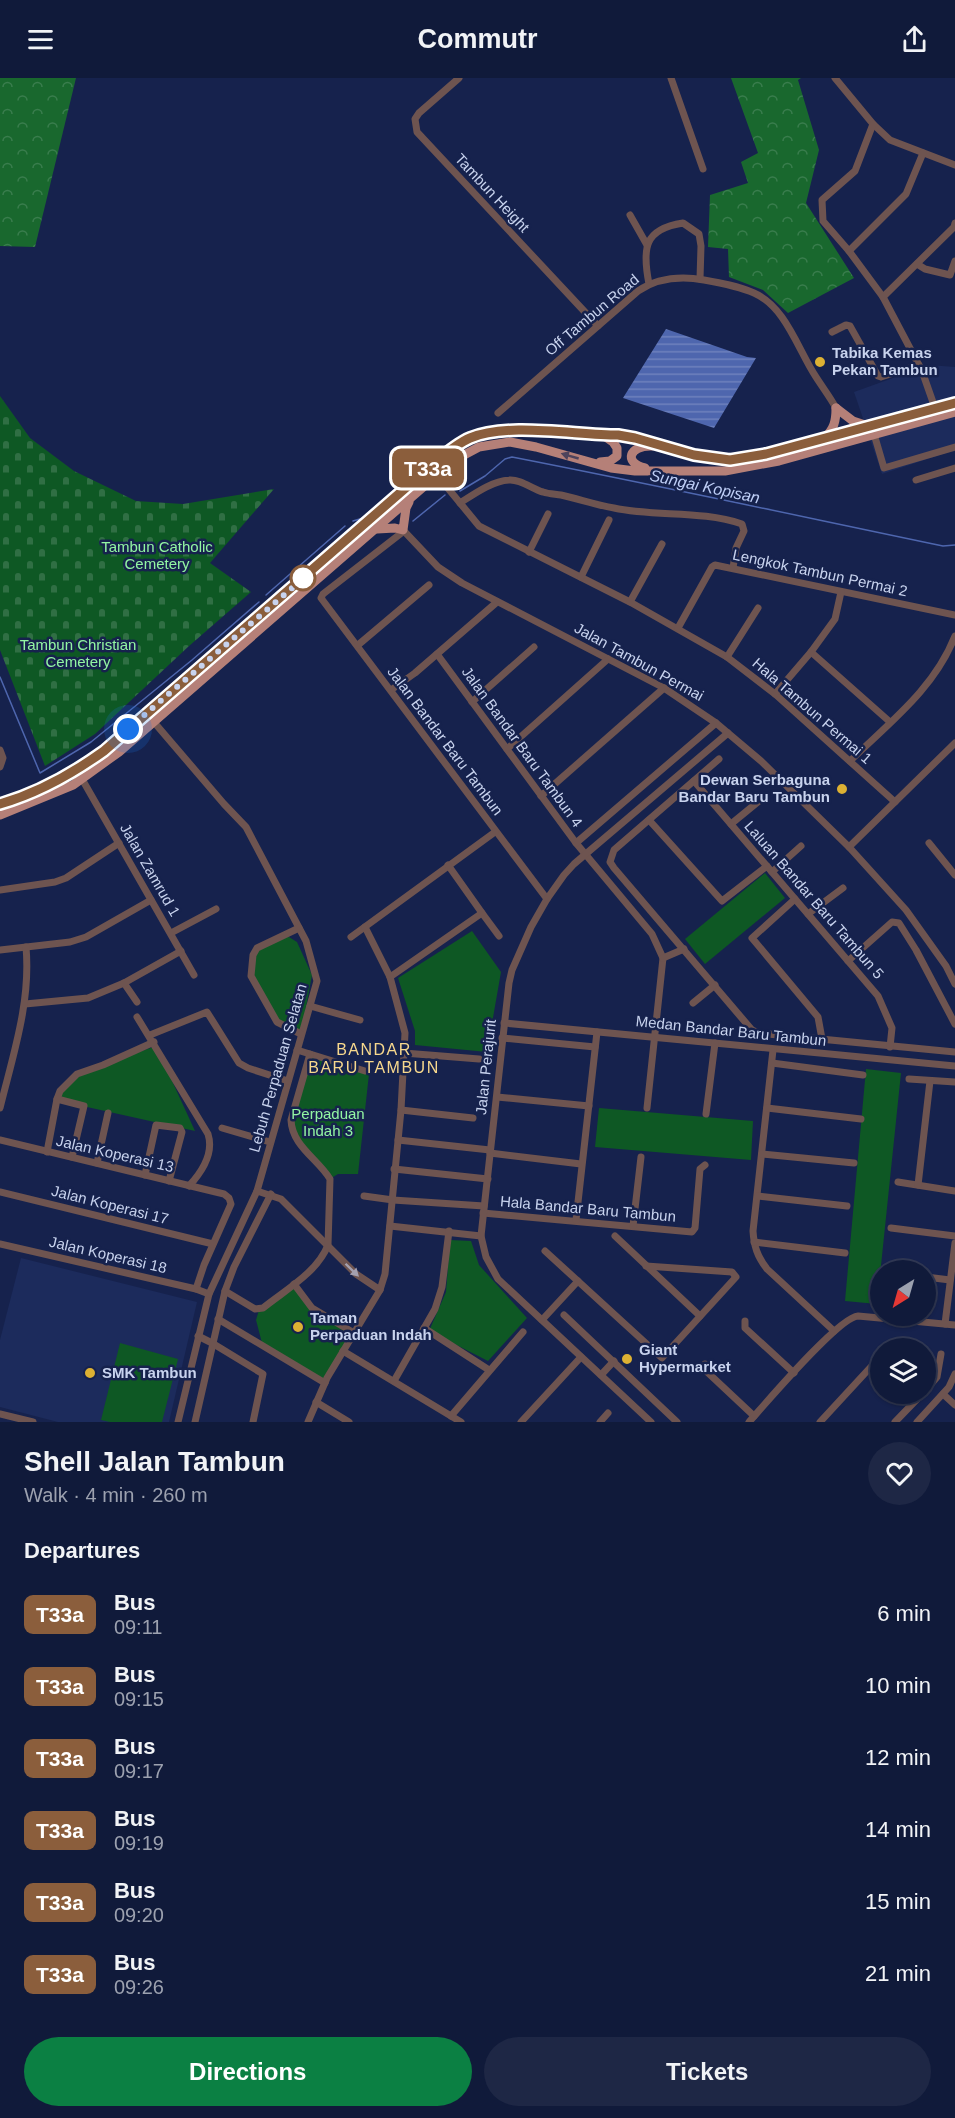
<!DOCTYPE html>
<html lang="en">
<head>
<meta charset="utf-8">
<style>
  :root { --surface:#101a3a; --page:#1e2745; --text:#f1f3f6; --muted:#9ca1af; --line:#303854; --accent:#0b8043 }
  body { margin:0; font-family:Helvetica,sans-serif; background:var(--page); color:var(--text); height:100vh; display:flex; flex-direction:column; font-size:22px; white-space:nowrap }
  * { box-sizing:border-box; margin:0 }
  p { font-size:20px; color:var(--muted) }
  .icon { flex:none; width:33px; height:33px; fill:none; stroke:currentColor; stroke-width:2; stroke-linecap:round; stroke-linejoin:round }
  .map { position:relative; height:1344px; overflow:hidden }
  .drawer { display:flex; flex-direction:column; background:var(--surface); flex:1 }
  .drawer>* { flex:none }
  .badge { padding:0 12px; border-radius:9px; font-size:21px; line-height:39px }
  .needle { width:39px; rotate:217deg }
  .fabs { position:absolute; left:870px; top:1182px; display:grid; gap:12px }
  .fabs a { display:grid; place-items:center; width:66px; height:66px; border-radius:50%; background:var(--surface); box-shadow:0 2px 4px #0004,0 0 0 2px var(--line); font-size:30px }
  .you { position:absolute; width:30px; height:30px; margin:-15px; border:4px solid #fff; border-radius:50%; background:#1a73e8; box-shadow:0 0 0 9px #1a73e833 }
  .map>.badge { position:absolute; translate:-50% -50%; box-shadow:0 0 0 3px #fff }
  h2 { padding:0 24px; font-size:22px; line-height:54px }
  .round { display:grid; place-items:center; flex:none; width:63px; height:63px; border-radius:32px; background:var(--page) }
  .head { display:flex; align-items:center; justify-content:space-between; height:102px; padding:0 24px }
  h1 { font-size:28px; font-weight:600; line-height:45px }
  .primary-button { display:flex; gap:12px; margin-top:auto; padding:12px 24px }
  .primary-button a { flex:1; height:69px; border-radius:36px; background:var(--accent); color:#fff; font-size:24px; font-weight:600; line-height:69px; text-align:center }
  .primary-button a+a { background:var(--page); color:var(--text) }
  ul { padding:0; list-style:none }
  li { display:flex; align-items:center; gap:18px; height:72px; padding:0 24px }
  li div { flex:1 }
  li b { display:block; font-size:22px }
  li em { font-style:normal }
  li .badge { min-width:66px; font-weight:700; text-align:center }
  header { display:flex; justify-content:space-between; align-items:center; height:78px; padding:0 24px; background:var(--surface); font-size:27px; font-weight:600 }
  .map>svg:first-child { display:block }
  .built { fill:#1c2b5c }
  .forest { fill:url(#forest-crowns) }
  .cemetery { fill:url(#cemetery-stones) }
  .park { fill:#0e5824 }
  .water { fill:url(#water-rules) }
  .lines { fill:none; stroke-linecap:round; stroke-linejoin:round }
  .stream { stroke:#4e66ae; stroke-width:1.5 }
  .minor { stroke:#6e5450; stroke-width:7 }
  .major { stroke:#b58078; stroke-width:9 }
  .oneway { fill:#4e435c }
  .oneway2 { fill:#a4a0af }
  .line-casing { stroke:#fff; stroke-width:14 }
  .line { stroke:#8b5e3c; stroke-width:9 }
  .walk { stroke:#c8d3ee; stroke-width:6; stroke-dasharray:0 10.8 }
  .poi-dot { fill:#ddb133; stroke:#16224d; stroke-width:2 }
  .stop-dot { fill:#fff; stroke:#8b5e3c; stroke-width:3 }
  .labels { text-anchor:middle; stroke-width:5; stroke-linejoin:round; paint-order:stroke }
  .street-label { font-size:15px; fill:#c8d3ee; stroke:#16224d }
  .poi-label { font-size:15px; font-weight:bold; fill:#c8d3ee; stroke:#16224d; text-anchor:start }
  .park-label { font-size:15px; fill:#92f5a2; stroke:#16224d }
  .water-label { font-size:16px; font-style:italic; fill:#becef6; stroke:#16224d }
  .neighbourhood-label { font-size:16px; letter-spacing:1.5px; fill:#f7d88d; stroke:#16224d }
</style>
</head>
<body>
<header><svg class="icon" aria-label="menu" viewBox="0 0 24 24"><path d="M4 6h16M4 12h16M4 18h16"/></svg>Commutr<svg class="icon" aria-label="share" viewBox="0 0 24 24"><path d="M12 15V3M7 8l5-5 5 5M5 13v7h14v-7"/></svg></header>
<div class="map">
<svg width="955" height="1344" viewBox="0 0 955 1344">
  <defs>
    <pattern id="forest-crowns" width="20" height="18" patternUnits="userSpaceOnUse" patternTransform="scale(1.5)"><rect width="20" height="18" fill="#19682e"/><path d="M2 6a3 3 0 1 1 6 0M12 15a3 3 0 1 1 6 0" fill="none" stroke="#397d4d"/></pattern>
    <pattern id="cemetery-stones" width="16" height="16" patternUnits="userSpaceOnUse" patternTransform="scale(1.5)"><rect width="16" height="16" fill="#0e5824"/><path d="M2 7V4a2 2 0 0 1 4 0v3zM10 15v-3a2 2 0 0 1 4 0v3z" fill="#306f44"/></pattern>
    <pattern id="water-rules" width="6" height="5" patternUnits="userSpaceOnUse" patternTransform="scale(1.5)"><rect width="6" height="5" fill="#4e66ae"/><path d="M0 2.5h6" fill="none" stroke="#6e82bd"/></pattern>
  </defs>
  <rect width="100%" height="100%" fill="#16224d"/>
  <g class="built">
    <path d="M929 287 955 289V372L882 396 854 314Z"/>
    <path d="M21 1180 197 1224 169 1344H58L0 1329V1262Z"/>
  </g>
  <g class="forest">
    <path d="M0 0H76L35 169 0 168Z"/>
    <path d="M731 0H801L798 2 819 72 806 125 854 200 788 235 763 212 729 199 728 171 708 169 710 117 748 105 741 84 758 75Z"/>
  </g>
  <path class="cemetery" d="M0 318 30 360 74 393 136 423 183 426 274 411 210 485 251 514 189 568 95 656 45 688 0 572Z"/>
  <g class="park">
    <path d="M765 795 785 820 705 886 685 861Z"/>
    <path d="M472 853 501 894 487 974 415 967V953L398 900Z"/>
    <path d="M284 856 297 864 312 897 301 956 277 944 251 898 257 870Z"/>
    <path d="M156 968 195 1053 60 1023 59 1016 77 996Z"/>
    <path d="M310 976 369 996 358 1096H338L330 1101 292 1051Z"/>
    <path d="M866 991 901 995 877 1226 845 1223Z"/>
    <path d="M599 1030 753 1043 751 1082 595 1069Z"/>
    <path d="M450 1162 471 1163 479 1187 527 1240 488 1283 429 1253 446 1214Z"/>
    <path d="M293 1208 305 1226 351 1256 324 1302 262 1265 256 1242 259 1232Z"/>
    <path d="M120 1265 178 1281 162 1344H110L101 1342Z"/>
  </g>
  <path class="water" d="M666 251 747 279 756 280 714 350 623 320Z"/>
  <g class="lines">
    <g class="stream">
      <path d="M460 413 485 398 505 381 512 379C656 407 799 438 943 468L955 467"/>
      <path d="M353 443 363 440"/>
      <path d="M413 443 445 417"/>
      <path d="M266 517 345 448"/>
      <path d="M0 599 40 695 91 664 192 582 259 524"/>
    </g>
    <g class="minor">
      <path d="M459 0 419 35 415 41 417 54 598 248"/>
      <path d="M671 0 703 91"/>
      <path d="M835 0 873 46 890 62 955 87"/>
      <path d="M873 46 855 93 822 122 823 143 849 173 883 219 922 293 935 330"/>
      <path d="M630 137 647 167"/>
      <path d="M849 173 906 116 923 75"/>
      <path d="M917 186 925 191 950 197 955 183"/>
      <path d="M649 206C642 170 644 151 683 145L699 156 701 168 700 201"/>
      <path d="M883 219 954 149 955 145"/>
      <path d="M832 254 846 247 850 248 878 298 881 299 919 287"/>
      <path d="M498 335 638 213C659 199 681 198 704 202 721 205 738 208 754 215 786 229 798 272 816 299 823 310 830 319 836 330"/>
      <path d="M874 356 884 390 955 369"/>
      <path d="M437 397 479 448 630 524 727 579 775 616 895 724"/>
      <path d="M916 402 955 390"/>
      <path d="M460 425C474 416 492 403 509 402 521 401 532 411 543 414 549 416 555 416 561 417 579 421 596 427 614 430 656 439 701 432 742 446L744 453 736 470 733 490"/>
      <path d="M403 452 438 489 462 505 664 610 716 645 761 683 849 769 906 832 946 888 955 906"/>
      <path d="M404 453 323 516 321 520 547 821"/>
      <path d="M529 474 548 436"/>
      <path d="M581 499 609 442"/>
      <path d="M630 524 662 466"/>
      <path d="M678 550 712 489 715 487 955 537"/>
      <path d="M358 567 429 507"/>
      <path d="M811 574 890 644"/>
      <path d="M437 576 576 765 652 856 663 880 647 1030"/>
      <path d="M727 579 758 530"/>
      <path d="M391 612 415 595 497 524"/>
      <path d="M775 616 811 574 835 541 841 514"/>
      <path d="M472 624 534 569"/>
      <path d="M153 643 224 726 246 749 306 863 317 903 257 1113 209 1216 178 1344"/>
      <path d="M507 671 608 581"/>
      <path d="M0 672 3 680 0 689"/>
      <path d="M719 681 614 772 610 784 614 790 752 952 758 955 955 974"/>
      <path d="M850 683C890 644 934 611 955 558"/>
      <path d="M82 701 194 897"/>
      <path d="M694 703 878 918 892 950 890 969"/>
      <path d="M541 718 664 610"/>
      <path d="M649 742 722 823 767 788"/>
      <path d="M731 746 764 719"/>
      <path d="M576 765 716 645"/>
      <path d="M929 765 955 797"/>
      <path d="M849 769 955 665"/>
      <path d="M772 794 801 768"/>
      <path d="M0 812 55 804 66 800 119 765"/>
      <path d="M795 821 752 860 818 939 822 961"/>
      <path d="M482 835 499 858"/>
      <path d="M808 836 843 810"/>
      <path d="M299 850 257 870 253 877 251 898 277 944 301 956"/>
      <path d="M171 855 216 831"/>
      <path d="M351 859 495 754"/>
      <path d="M0 872 70 864 86 859 151 822"/>
      <path d="M663 880 684 871"/>
      <path d="M848 883 892 844 899 845 916 872 955 946"/>
      <path d="M390 899 482 835 448 787"/>
      <path d="M124 905 137 924"/>
      <path d="M693 925 715 907"/>
      <path d="M25 926 88 920 124 905 181 873"/>
      <path d="M310 928 360 942"/>
      <path d="M137 939 208 1056C214 1075 202 1094 189 1108"/>
      <path d="M504 945 955 988"/>
      <path d="M150 957 207 934 239 985 248 990 288 1003"/>
      <path d="M502 960 595 969"/>
      <path d="M297 972 365 993"/>
      <path d="M773 972 753 1153C754 1168 757 1178 767 1191L834 1253"/>
      <path d="M404 975 479 981"/>
      <path d="M772 985 863 997"/>
      <path d="M909 1001 955 1004"/>
      <path d="M497 1019 589 1028"/>
      <path d="M57 1021 84 1028 72 1079"/>
      <path d="M0 1030C13 977 31 924 26 869"/>
      <path d="M767 1030 861 1041"/>
      <path d="M401 1032 473 1040"/>
      <path d="M706 1036 715 965"/>
      <path d="M222 1050 270 1064"/>
      <path d="M0 1062 224 1116 229 1120 231 1126 204 1187 196 1211"/>
      <path d="M398 1062 490 1072"/>
      <path d="M47 1074 57 1021 60 1013 77 996 103 987 154 964"/>
      <path d="M490 1075 581 1086"/>
      <path d="M762 1076 854 1085"/>
      <path d="M97 1085 108 1035"/>
      <path d="M394 1091 488 1101"/>
      <path d="M145 1097 156 1047 180 1050 182 1054 169 1103"/>
      <path d="M898 1104 955 1113"/>
      <path d="M918 1107 930 1003"/>
      <path d="M257 1113 281 1121 356 1196 380 1212"/>
      <path d="M0 1114 213 1166"/>
      <path d="M364 1118 393 1122 484 1128"/>
      <path d="M758 1118 847 1128"/>
      <path d="M483 1135 692 1154 695 1150 700 1091 705 1087"/>
      <path d="M576 1142 597 954"/>
      <path d="M390 1148 481 1158"/>
      <path d="M633 1148 641 1079"/>
      <path d="M891 1150 955 1158"/>
      <path d="M615 1158 700 1238"/>
      <path d="M754 1164 845 1175"/>
      <path d="M0 1166 196 1211 209 1216"/>
      <path d="M545 1173 662 1280 736 1199 732 1194 646 1188"/>
      <path d="M926 1199 950 1202"/>
      <path d="M294 1206 312 1230 354 1255"/>
      <path d="M225 1213 255 1231 263 1230C285 1212 317 1195 328 1167L330 1101C318 1081 292 1068 291 1042L310 976"/>
      <path d="M564 1237 677 1344"/>
      <path d="M218 1241 325 1305"/>
      <path d="M542 1242 578 1203"/>
      <path d="M745 1243V1250L794 1295"/>
      <path d="M945 1246 955 1165"/>
      <path d="M424 1250 489 1292"/>
      <path d="M198 1258 212 1265 263 1296 253 1344"/>
      <path d="M343 1273 461 1344"/>
      <path d="M705 1286V1292L754 1338"/>
      <path d="M601 1297 614 1283"/>
      <path d="M394 1303 435 1231 442 1209 449 1153"/>
      <path d="M926 1312 937 1299 941 1276"/>
      <path d="M943 1316 955 1327"/>
      <path d="M316 1324 349 1344"/>
      <path d="M0 1336 33 1344"/>
      <path d="M451 1338 523 1254"/>
      <path d="M195 1344 225 1213 234 1189 271 1116"/>
      <path d="M308 1344 327 1300 380 1212 385 1196 401 1032 405 955 390 899 365 849"/>
      <path d="M521 1344 581 1279"/>
      <path d="M600 1344 608 1335"/>
      <path d="M651 1344 498 1201 486 1179 481 1158 509 905 512 892 531 849 547 821 564 797 574 786 728 655"/>
      <path d="M749 1344C766 1325 839 1239 858 1238L955 1247"/>
      <path d="M820 1344 880 1279"/>
      <path d="M895 1344 922 1316"/>
      <path d="M917 1344 949 1309 955 1296"/>
    </g>
    <g class="major">
      <path d="M836 330 853 343 868 348"/>
      <path d="M825 360C834 350 836 344 836 330"/>
      <path d="M600 384 610 383 617 378V370L613 364 603 357"/>
      <path d="M645 390C623 385 629 367 652 368"/>
      <path d="M377 451 395 450 403 452 406 430 409 424"/>
      <path d="M0 726C38 715 72 696 104 673L432 387C444 377 456 366 470 360 507 345 576 357 618 357L635 360 694 377 730 382 766 376 955 325"/>
      <path d="M0 737 73 707 119 674 437 397 464 377 479 369 510 364 536 369 611 390 635 393H725L779 383 955 334"/>
    </g>
  </g>
  <defs><path id="oneway-solid" d="M-6-.8H1V-3.2L6.5 0L1 3.2V.8H-6Z" transform="scale(1.5)"/></defs>
  <use class="oneway" href="#oneway-solid" transform="translate(570 378) rotate(-164)"/>
  <use class="oneway2" href="#oneway-solid" transform="translate(352 1192) rotate(44)"/>
  <g class="lines">
    <g class="line-casing">
      <path id="line" d="M0 726C38 715 72 696 104 673L432 387C444 377 456 366 470 360 508 344 575 357 618 357L635 360 694 377 730 382 766 376 955 325"/>
    </g>
    <use href="#line" class="line"/>
    <path class="walk" d="M128 651 305 499 303 500"/>
  </g>
  <g class="poi-dot">
    <circle cx="820" cy="284" r="6"/>
    <circle cx="842" cy="711" r="6"/>
    <circle cx="298" cy="1249" r="6"/>
    <circle cx="627" cy="1281" r="6"/>
    <circle cx="90" cy="1295" r="6"/>
  </g>
  <circle class="stop-dot" cx="303" cy="500" r="12"/>
  <g class="labels">
    <g class="street-label">
      <text transform="translate(492 115) rotate(47)" y="5">Tambun Height</text>
      <text transform="translate(592 237) rotate(-40)" y="5">Off Tambun Road</text>
      <text transform="translate(820 495) rotate(12)" y="5">Lengkok Tambun Permai 2</text>
      <text transform="translate(639 584) rotate(29)" y="5">Jalan Tambun Permai</text>
      <text transform="translate(812 633) rotate(41)" y="5">Hala Tambun Permai 1</text>
      <text transform="translate(445 663) rotate(53)" y="5">Jalan Bandar Baru Tambun</text>
      <text transform="translate(522 669) rotate(54)" y="5">Jalan Bandar Baru Tambun 4</text>
      <text transform="translate(150 792) rotate(60)" y="5">Jalan Zamrud 1</text>
      <text transform="translate(814 822) rotate(49)" y="5">Laluan Bandar Baru Tambun 5</text>
      <text transform="translate(731 953) rotate(6)" y="5">Medan Bandar Baru Tambun</text>
      <text transform="translate(486 989) rotate(-84)" y="5">Jalan Perajurit</text>
      <text transform="translate(278 990) rotate(-74)" y="5">Lebuh Perpaduan Selatan</text>
      <text transform="translate(115 1076) rotate(13)" y="5">Jalan Koperasi 13</text>
      <text transform="translate(110 1127) rotate(14)" y="5">Jalan Koperasi 17</text>
      <text transform="translate(588 1131) rotate(5)" y="5">Hala Bandar Baru Tambun</text>
      <text transform="translate(108 1177) rotate(13)" y="5">Jalan Koperasi 18</text>
    </g>
    <g class="poi-label">
      <text x="832" y="280">Tabika Kemas<tspan x="832" dy="17">Pekan Tambun</tspan></text>
      <text x="830" y="707" text-anchor="end">Dewan Serbaguna<tspan x="830" dy="17">Bandar Baru Tambun</tspan></text>
      <text x="310" y="1245">Taman<tspan x="310" dy="17">Perpaduan Indah</tspan></text>
      <text x="639" y="1277">Giant<tspan x="639" dy="17">Hypermarket</tspan></text>
      <text x="102" y="1300">SMK Tambun</text>
    </g>
    <g class="park-label">
      <text x="157" y="474">Tambun Catholic<tspan x="157" dy="17">Cemetery</tspan></text>
      <text x="78" y="572">Tambun Christian<tspan x="78" dy="17">Cemetery</tspan></text>
      <text x="328" y="1041">Perpaduan<tspan x="328" dy="17">Indah 3</tspan></text>
    </g>
    <g class="water-label">
      <text transform="translate(705 408) rotate(12)" y="6">Sungai Kopisan</text>
    </g>
    <g class="neighbourhood-label">
      <text x="374" y="977">BANDAR<tspan x="374" dy="18">BARU TAMBUN</tspan></text>
    </g>
  </g>
</svg>
<div class="fabs">
<a><svg class="needle" viewBox="-14 -14 28 28"><path d="M0-13l5 13h-10z" fill="#e53935"/><path d="M0 13l5-13h-10z" fill="#9ca1af"/></svg></a>
<a><svg class="icon" aria-label="layers" viewBox="0 0 24 24"><path d="M12 4l9 5-9 5-9-5zM3 14l9 5 9-5"/></svg></a>
</div>
<div class="you" style="left:128px;top:651px"></div>
<b class="badge" style="left:428px;top:390px;background:#8b5e3c;color:#fff">T33a</b>
</div>
<section class="drawer">
<div class="head"><div><h1>Shell Jalan Tambun</h1><p>Walk · 4 min · 260 m</p></div><a class="round"><svg class="icon" aria-label="heart" viewBox="0 0 24 24"><path d="M12 20l-8-8c-3-5 5-10 8-4 3-6 11-1 8 4z"/></svg></a></div>
<h2>Departures</h2>
<ul>
<li><span class="badge" style="background:#8b5e3c;color:#fff">T33a</span><div><b>Bus</b><p>09:11</p></div><em>6 min</em></li>
<li><span class="badge" style="background:#8b5e3c;color:#fff">T33a</span><div><b>Bus</b><p>09:15</p></div><em>10 min</em></li>
<li><span class="badge" style="background:#8b5e3c;color:#fff">T33a</span><div><b>Bus</b><p>09:17</p></div><em>12 min</em></li>
<li><span class="badge" style="background:#8b5e3c;color:#fff">T33a</span><div><b>Bus</b><p>09:19</p></div><em>14 min</em></li>
<li><span class="badge" style="background:#8b5e3c;color:#fff">T33a</span><div><b>Bus</b><p>09:20</p></div><em>15 min</em></li>
<li><span class="badge" style="background:#8b5e3c;color:#fff">T33a</span><div><b>Bus</b><p>09:26</p></div><em>21 min</em></li>
</ul>
<div class="primary-button"><a>Directions</a><a>Tickets</a></div>
</section>
</body>
</html>
